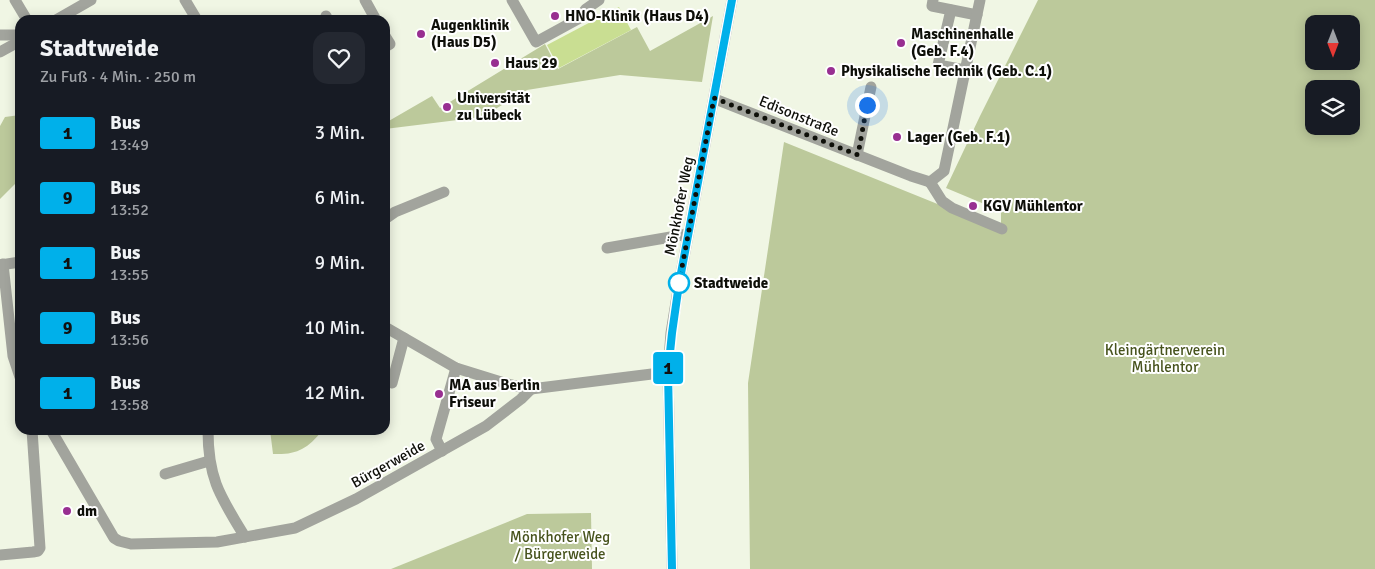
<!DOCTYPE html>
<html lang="de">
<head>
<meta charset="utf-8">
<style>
  :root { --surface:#171b24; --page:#242831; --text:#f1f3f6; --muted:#9ea1a6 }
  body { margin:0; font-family:Signika,sans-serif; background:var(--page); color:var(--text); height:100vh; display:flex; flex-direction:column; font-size:19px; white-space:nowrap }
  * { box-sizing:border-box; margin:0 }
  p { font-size:16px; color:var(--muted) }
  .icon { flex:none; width:28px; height:28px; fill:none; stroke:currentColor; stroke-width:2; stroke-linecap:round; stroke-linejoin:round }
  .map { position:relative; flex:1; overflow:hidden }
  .details { position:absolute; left:15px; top:15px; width:375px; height:420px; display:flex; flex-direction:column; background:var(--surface); border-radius:15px; box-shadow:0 2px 12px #0003 }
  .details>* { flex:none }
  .badge { padding:0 10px; border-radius:4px; font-size:18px; line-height:32px }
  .needle { width:32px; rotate:180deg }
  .buttons { position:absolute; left:1305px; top:15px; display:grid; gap:10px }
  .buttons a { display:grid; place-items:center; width:55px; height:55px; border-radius:10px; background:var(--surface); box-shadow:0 2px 12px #0003; font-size:25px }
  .you { position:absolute; width:25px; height:25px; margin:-12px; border:4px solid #fff; border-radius:50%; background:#1a73e8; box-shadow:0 0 0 8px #1a73e833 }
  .map>.badge { position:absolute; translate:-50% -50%; box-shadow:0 0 0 2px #fff }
  .round { display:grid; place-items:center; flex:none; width:52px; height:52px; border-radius:15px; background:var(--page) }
  .headline { display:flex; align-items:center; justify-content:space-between; height:85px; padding:0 25px }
  h1 { font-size:24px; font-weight:800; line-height:38px }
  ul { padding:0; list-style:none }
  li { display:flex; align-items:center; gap:15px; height:65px; padding:0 25px }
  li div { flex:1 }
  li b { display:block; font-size:19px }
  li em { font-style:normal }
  li .badge { min-width:55px; font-weight:700; text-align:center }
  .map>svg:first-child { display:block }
  .green { fill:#bcc99b; fill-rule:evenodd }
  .water { fill:#c9de92 }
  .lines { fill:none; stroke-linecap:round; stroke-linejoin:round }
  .minor { stroke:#a2a49d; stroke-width:11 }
  .line-casing { stroke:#fff; stroke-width:11 }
  .line { stroke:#00b0ea; stroke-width:8 }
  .walk { stroke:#0e0f09; stroke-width:5; stroke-dasharray:0 9 }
  .poi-dot { fill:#982f91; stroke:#fff; stroke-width:2 }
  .stop-dot { fill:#fff; stroke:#00b0ea; stroke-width:2.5 }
  .labels { text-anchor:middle; stroke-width:4; stroke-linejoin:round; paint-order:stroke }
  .poi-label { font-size:15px; font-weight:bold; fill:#0e0f09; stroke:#fff; text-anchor:start }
  .street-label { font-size:15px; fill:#0e0f09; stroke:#fff }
  .stop-label { font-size:15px; font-weight:bold; fill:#0e0f09; stroke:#fff; text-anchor:start }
  .park-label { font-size:15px; fill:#47531d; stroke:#fff }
</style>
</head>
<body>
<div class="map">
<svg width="1375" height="569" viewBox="0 0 1375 569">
  <rect width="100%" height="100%" fill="#f0f6e4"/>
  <g class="green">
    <path d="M1038 0H1375V569H750L748 383 784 142 940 205 1001 225V211L946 188 980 116ZM1314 24H1351V61H1314ZM1314 89H1351V126H1314Z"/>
    <path d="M713 16 702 82 620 75 527 90 482 117 385 129V119L387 122 432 96 440 108 545 44 558 69 637 27 650 51Z"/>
    <path d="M20 115V179L0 199V126L5 117Z"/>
    <path d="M270 430H322V431C307 449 297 455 273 454Z"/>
    <path d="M591 513 592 569H391L527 514Z"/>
  </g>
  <path class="water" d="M619 7 631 30 559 68 547 45Z"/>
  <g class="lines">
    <g class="minor">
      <path d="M15 0 27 20"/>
      <path d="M185 0 197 20"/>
      <path d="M365 0 376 20"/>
      <path d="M512 0 536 42 578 19 586 9 599 0"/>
      <path d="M933 0 932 6 977 15"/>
      <path d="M951 10 938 65 965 70"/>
      <path d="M326 16 328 20"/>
      <path d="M56 20 91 0"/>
      <path d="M0 35H20"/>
      <path d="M385 36 390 44 385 47"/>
      <path d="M0 52 20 41"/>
      <path d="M715 99 911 176 930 182"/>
      <path d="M857 155 871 87"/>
      <path d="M930 182 944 171 980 0"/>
      <path d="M930 182 942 201 952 208 1002 229"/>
      <path d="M385 219 395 212 444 192"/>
      <path d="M607 248 688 234"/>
      <path d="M3 264 13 356 20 377"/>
      <path d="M0 265 20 262"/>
      <path d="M385 327 456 368 511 385 531 389 668 372"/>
      <path d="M392 383 404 338"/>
      <path d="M51 430 114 538 119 541 131 544 217 542 295 528 356 499 486 426 521 399 531 389"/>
      <path d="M208 430C208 479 220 496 245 537"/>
      <path d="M442 451 436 439 456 368"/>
      <path d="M165 474 209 461"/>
      <path d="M0 555 33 552 38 551 40 548 32 430"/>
      <path d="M672 569 668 372 671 333 679 284 732 0"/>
    </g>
  </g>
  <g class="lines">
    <g class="line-casing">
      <path id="line" d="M672 569 668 372 672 333 679 284 732 0"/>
    </g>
    <use href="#line" class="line"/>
    <path class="walk" d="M679 283 714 98 858 155 867 105"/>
  </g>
  <g class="poi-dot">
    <circle cx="555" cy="16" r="5"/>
    <circle cx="421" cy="34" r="5"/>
    <circle cx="901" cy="43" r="5"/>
    <circle cx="495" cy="63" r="5"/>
    <circle cx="831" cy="71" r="5"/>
    <circle cx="447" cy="107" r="5"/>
    <circle cx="897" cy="137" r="5"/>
    <circle cx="973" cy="206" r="5"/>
    <circle cx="439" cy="394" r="5"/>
    <circle cx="67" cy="511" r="5"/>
  </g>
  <circle class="stop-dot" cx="679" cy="283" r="10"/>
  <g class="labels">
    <g class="poi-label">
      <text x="565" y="21">HNO-Klinik (Haus D4)</text>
      <text x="431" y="30">Augenklinik<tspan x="431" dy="17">(Haus D5)</tspan></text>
      <text x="911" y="39">Maschinenhalle<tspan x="911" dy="17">(Geb. F.4)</tspan></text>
      <text x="505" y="68">Haus 29</text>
      <text x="841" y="76">Physikalische Technik (Geb. C.1)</text>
      <text x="457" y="103">Universität<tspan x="457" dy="17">zu Lübeck</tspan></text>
      <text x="907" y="142">Lager (Geb. F.1)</text>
      <text x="983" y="211">KGV Mühlentor</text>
      <text x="449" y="390">MA aus Berlin<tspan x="449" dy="17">Friseur</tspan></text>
      <text x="77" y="516">dm</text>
    </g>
    <g class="street-label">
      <text transform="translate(799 116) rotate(22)" y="5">Edisonstraße</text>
      <text transform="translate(679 206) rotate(-79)" y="5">Mönkhofer Weg</text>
      <text transform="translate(388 464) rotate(-29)" y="5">Bürgerweide</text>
    </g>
    <g class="stop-label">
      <text x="694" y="288">Stadtweide</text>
    </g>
    <g class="park-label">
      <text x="1165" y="355">Kleingärtnerverein<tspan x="1165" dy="17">Mühlentor</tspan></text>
      <text x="560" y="542">Mönkhofer Weg<tspan x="560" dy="17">/ Bürgerweide</tspan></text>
    </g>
  </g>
</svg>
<div class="buttons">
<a><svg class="needle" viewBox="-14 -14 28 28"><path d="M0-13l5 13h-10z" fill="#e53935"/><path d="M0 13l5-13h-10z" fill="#9ea1a6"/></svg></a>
<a><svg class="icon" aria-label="layers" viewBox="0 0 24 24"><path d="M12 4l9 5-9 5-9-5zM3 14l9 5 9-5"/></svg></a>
</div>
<div class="you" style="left:867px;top:105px"></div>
<b class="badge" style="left:668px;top:368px;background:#00b0ea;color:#111">1</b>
<section class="details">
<div class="headline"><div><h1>Stadtweide</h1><p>Zu Fuß · 4 Min. · 250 m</p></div><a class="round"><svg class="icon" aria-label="heart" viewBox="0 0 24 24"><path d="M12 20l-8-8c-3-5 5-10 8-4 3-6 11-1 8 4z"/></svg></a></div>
<ul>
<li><span class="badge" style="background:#00b0ea;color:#111">1</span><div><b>Bus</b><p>13:49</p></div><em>3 Min.</em></li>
<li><span class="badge" style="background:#00b0ea;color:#111">9</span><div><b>Bus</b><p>13:52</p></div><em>6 Min.</em></li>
<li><span class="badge" style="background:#00b0ea;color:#111">1</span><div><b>Bus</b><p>13:55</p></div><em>9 Min.</em></li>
<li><span class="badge" style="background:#00b0ea;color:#111">9</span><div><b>Bus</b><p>13:56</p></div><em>10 Min.</em></li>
<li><span class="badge" style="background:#00b0ea;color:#111">1</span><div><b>Bus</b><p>13:58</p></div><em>12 Min.</em></li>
</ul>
</section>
</div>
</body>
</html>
